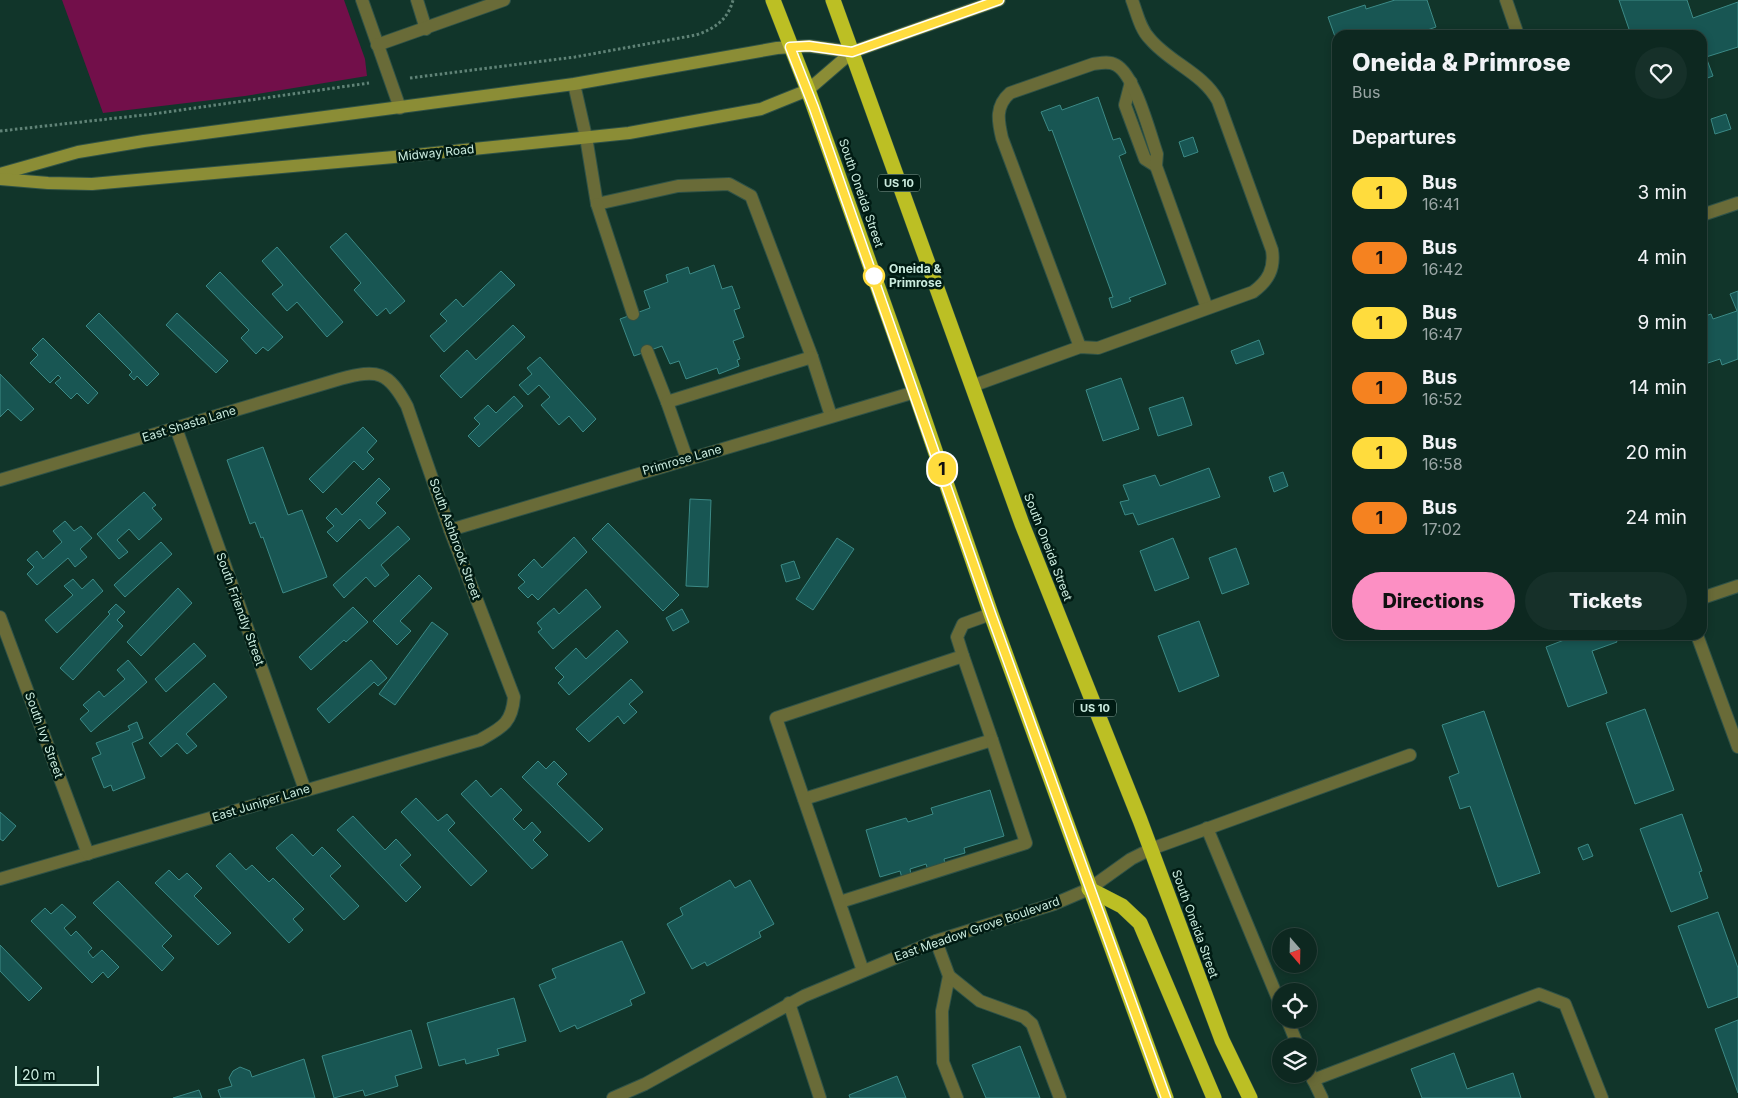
<!DOCTYPE html>
<html lang="en">
<head>
<meta charset="utf-8">
<style>
  :root { --surface:#0d2820; --page:#163029; --text:#f1f3f6; --muted:#9aa6a5; --line:#2d443e; --accent:#fc8fc3 }
  body { margin:0; font-family:Inter,sans-serif; background:var(--page); color:var(--text); height:100vh; display:flex; flex-direction:column; font-size:19px; white-space:nowrap }
  * { box-sizing:border-box; margin:0 }
  p { font-size:16px; color:var(--muted) }
  .icon { flex:none; width:28px; height:28px; fill:none; stroke:currentColor; stroke-width:2; stroke-linecap:round; stroke-linejoin:round }
  .map { position:relative; flex:1; overflow:hidden }
  .details { position:absolute; left:1332px; top:30px; width:375px; height:610px; display:flex; flex-direction:column; background:var(--surface); border-radius:15px; box-shadow:0 2px 8px #0003,0 0 0 1px var(--line) }
  .details>* { flex:none }
  .badge { padding:0 10px; border-radius:16px; font-size:18px; line-height:32px }
  .needle { width:32px; rotate:160deg }
  .controls { position:absolute; left:1272px; top:928px; display:grid; gap:10px }
  .controls a { display:grid; place-items:center; width:45px; height:45px; border-radius:50%; background:var(--surface); box-shadow:0 2px 8px #0003,0 0 0 1px var(--line); font-size:25px }
  .scale { position:absolute; left:15px; bottom:12px; width:84px; box-sizing:border-box; padding-left:5px; border:2px solid #cbecdf; border-top:0; font-size:14px; line-height:18px; white-space:nowrap; color:#cbecdf; -webkit-text-stroke:4px #001b13; paint-order:stroke }
  .map>.badge { position:absolute; translate:-50% -50%; box-shadow:0 0 0 2px #fff }
  h2 { padding:0 20px; font-size:19px; line-height:45px }
  .round { display:grid; place-items:center; flex:none; width:52px; height:52px; border-radius:26px; background:var(--page) }
  .overview { display:flex; align-items:center; justify-content:space-between; height:85px; padding:0 20px }
  h1 { font-size:24px; font-weight:800; line-height:38px }
  .cta { display:flex; gap:10px; margin-top:auto; padding:10px 20px }
  .cta a { flex:1; height:58px; border-radius:30px; background:var(--accent); color:#111; font-size:20px; font-weight:800; line-height:58px; text-align:center }
  .cta a+a { background:var(--page); color:var(--text) }
  ul { padding:0; list-style:none }
  li { display:flex; align-items:center; gap:15px; height:65px; padding:0 20px }
  li div { flex:1 }
  li b { display:block; font-size:19px }
  li em { font-style:normal }
  li .badge { min-width:55px; font-weight:700; text-align:center }
  .map>svg:first-child { display:block }
  .green { fill:#720f4a }
  .building { fill:#185653; stroke:#3c8a86 }
  .lines { fill:none; stroke-linecap:round; stroke-linejoin:round }
  .lane-casing { stroke:#2f5247; stroke-width:14 }
  .street-casing { stroke:#2f5247; stroke-width:14 }
  .secondary-casing { stroke:#2f5247; stroke-width:14 }
  .highway-casing { stroke:#2f5247; stroke-width:16 }
  .path { stroke:#608377; stroke-width:3; stroke-dasharray:2.5 2.5; stroke-linecap:butt }
  .lane { stroke:#696b38; stroke-width:12 }
  .street { stroke:#696b38; stroke-width:12 }
  .secondary { stroke:#8b8d36; stroke-width:12 }
  .highway { stroke:#bcbf24; stroke-width:15 }
  .line-casing { stroke:#fff; stroke-width:11 }
  .line { stroke:#ffdc3d; stroke-width:8 }
  .stop-dot { fill:#fff; stroke:#ffdc3d; stroke-width:2.5 }
  .labels { text-anchor:middle; stroke-width:5; stroke-linejoin:round; paint-order:stroke }
  .shield { fill:#001b13; stroke:#8eada2; stroke-width:1 }
  .shield-label { font-size:11px; font-weight:bold; fill:#cbecdf }
  .street-label { font-size:12px; fill:#cbecdf; stroke:#001b13 }
  .stop-label { font-size:12px; font-weight:bold; fill:#cbecdf; stroke:#001b13; text-anchor:start }
</style>
</head>
<body>
<div class="map">
<svg width="1738" height="1098" viewBox="0 0 1738 1098">
  <rect width="100%" height="100%" fill="#11352a"/>
  <path class="green" d="M62 0H344L365 59 367 76 245 96 103 113Z"/>
  <g class="building">
    <path d="M1395 0H1427L1436 27 1413 35H1338V45L1328 17 1365 5 1366 9Z"/>
    <path d="M1619 0H1687L1693 18 1738 2V47L1706 57 1713 76 1702 80V35H1631Z"/>
    <path d="M1098 97 1113 140 1120 138 1126 153 1119 156 1166 284 1129 298 1131 301 1112 308 1109 298 1113 297 1052 130 1049 131 1041 112 1060 105 1062 110Z"/>
    <path d="M1726 114 1731 129 1715 134 1711 119Z"/>
    <path d="M1193 137 1198 152 1184 157 1179 142Z"/>
    <path d="M346 233 405 301 390 314 386 308 377 316 354 290 361 283 330 247Z"/>
    <path d="M277 247 343 322 327 337 297 302 287 311 272 294 283 285 262 261Z"/>
    <path d="M714 265 722 289 732 286 740 308 734 310 744 337 733 341 740 359 737 360 739 366 719 374 717 368 686 379 679 361 670 364 662 346 634 356 620 319 650 308 644 291 668 282 666 275 688 267 690 274Z"/>
    <path d="M501 271 515 285 444 352 430 336 447 321 440 314 456 299 463 307Z"/>
    <path d="M220 272 283 337 268 351 263 347 256 354 241 338 249 330 206 286Z"/>
    <path d="M1738 291V359L1722 365 1720 359 1702 365V317L1711 314 1713 319 1737 311 1730 294Z"/>
    <path d="M99 313 159 374 147 386 137 376 134 380 129 375 132 372 86 326Z"/>
    <path d="M177 313 228 361 216 373 166 325Z"/>
    <path d="M513 325 525 337 461 398 440 376 467 350 476 360Z"/>
    <path d="M43 338 98 393 88 404 77 393 71 399 55 383 61 378 58 375 50 383 30 363 38 355 32 349Z"/>
    <path d="M1259 340 1264 354 1236 364 1231 351Z"/>
    <path d="M540 357 596 419 583 432 569 416 559 425 541 405 550 397 539 385 528 395 519 385 532 374 527 368Z"/>
    <path d="M0 374 34 409 21 421 8 409 0 417Z"/>
    <path d="M1121 378 1139 429 1103 441 1086 390Z"/>
    <path d="M514 396 523 406 479 447 468 436 480 424 474 418 488 405 496 413Z"/>
    <path d="M1183 397 1192 425 1158 436 1149 408Z"/>
    <path d="M363 427 377 441 367 452 374 459 363 470 354 461 323 493 309 479Z"/>
    <path d="M263 447 288 515 302 510 327 577 283 593 263 537 261 538 255 522 250 524 227 460Z"/>
    <path d="M1209 468 1220 497 1138 525 1133 513 1125 515 1120 502 1129 500 1123 485 1155 475 1160 486Z"/>
    <path d="M1283 472 1288 486 1274 492 1269 477Z"/>
    <path d="M379 478 390 489 376 503 386 513 369 529 360 519 337 542 327 532 334 526 326 518 336 508 342 515Z"/>
    <path d="M144 492 156 505 152 508 162 519 139 540 129 529 117 540 128 552 119 559 97 534Z"/>
    <path d="M690 499 711 500 708 587 686 586Z"/>
    <path d="M65 521 74 531 81 526 92 538 80 549 87 557 75 567 68 558 37 585 27 574 34 567 27 560 37 551 43 559 62 542 53 531Z"/>
    <path d="M608 523 679 595 663 611 592 539Z"/>
    <path d="M398 526 410 539 381 565 389 575 375 587 366 577 344 598 333 585Z"/>
    <path d="M574 537 587 552 538 600 532 594 528 598 518 588 525 582 518 575 534 559 542 568Z"/>
    <path d="M837 538 854 549 813 610 796 599Z"/>
    <path d="M1173 538 1189 578 1155 591 1140 551Z"/>
    <path d="M161 542 172 554 125 597 114 585Z"/>
    <path d="M1236 548 1249 584 1222 594 1209 558Z"/>
    <path d="M794 561 800 578 786 582 781 565Z"/>
    <path d="M419 575 432 588 400 621 411 631 397 645 373 621Z"/>
    <path d="M73 579 82 589 93 579 103 591 57 633 45 620 73 595 64 586Z"/>
    <path d="M178 588 192 603 141 656 127 642Z"/>
    <path d="M586 589 601 607 553 649 538 632 542 629 537 623 554 608 559 614Z"/>
    <path d="M116 604 125 612 117 620 123 626 73 680 60 668 110 614 108 612Z"/>
    <path d="M353 607 368 622 346 642 344 640 311 670 299 657Z"/>
    <path d="M682 609 689 622 673 631 666 618Z"/>
    <path d="M1199 621 1219 676 1179 692 1158 636Z"/>
    <path d="M432 622 448 634 395 705 379 694Z"/>
    <path d="M617 630 628 642 569 695 558 683 564 677 555 668 576 648 586 659Z"/>
    <path d="M1577 635H1614L1617 642 1592 651 1607 693 1568 707 1546 647Z"/>
    <path d="M194 643 206 656 166 692 155 679Z"/>
    <path d="M128 660 147 682 91 732 80 719 89 711 83 705 99 691 104 697 125 679 117 670Z"/>
    <path d="M371 660 387 678 378 686 374 682 329 723 317 709Z"/>
    <path d="M631 679 643 692 629 704 637 712 624 724 618 716 589 742 576 729Z"/>
    <path d="M214 683 227 697 186 734 197 746 187 754 177 743 161 757 149 743Z"/>
    <path d="M1645 709 1674 790 1635 804 1606 723Z"/>
    <path d="M1484 711 1540 873 1498 887 1470 806 1460 809 1449 777 1459 773 1442 725Z"/>
    <path d="M137 722 143 738 132 743 145 778 113 791 111 785 104 788 92 758 101 754 96 743 130 730 128 726Z"/>
    <path d="M538 761 546 769 554 761 567 774 557 784 603 829 589 842 522 777Z"/>
    <path d="M476 780 491 797 501 788 522 810 513 819 524 830 532 822 541 832 533 840 548 855 532 869 461 794Z"/>
    <path d="M990 790 1004 836 964 848 965 853 944 859 945 864 928 870 926 864 910 869 911 875 902 878 900 871 880 877 866 830 906 818 908 822 933 814 931 808Z"/>
    <path d="M416 798 438 821 447 814 455 823 448 830 487 871 471 886 401 812Z"/>
    <path d="M0 812 16 826 3 841 0 839Z"/>
    <path d="M1682 814 1702 871 1699 872 1708 898 1671 912 1640 829Z"/>
    <path d="M353 816 385 850 396 839 411 855 400 865 421 887 406 902 337 830Z"/>
    <path d="M292 834 313 856 322 847 341 866 330 876 359 906 344 920 276 848Z"/>
    <path d="M1588 844 1593 856 1583 860 1578 848Z"/>
    <path d="M230 853 246 870 252 865 269 882 273 878 304 909 293 919 303 930 289 943 216 866Z"/>
    <path d="M169 870 179 880 187 873 202 888 194 896 231 933 218 945 155 883Z"/>
    <path d="M730 880 735 888 750 880 774 924 759 932 761 937 707 966 705 962 692 969 667 924 683 915 680 908Z"/>
    <path d="M118 881 172 936 162 946 174 958 162 971 93 903Z"/>
    <path d="M62 904 76 917 64 928 71 936 76 931 92 948 88 952 93 958 102 950 119 967 108 978 103 972 92 983 31 921 45 908 51 914Z"/>
    <path d="M1718 912 1738 968V997L1708 1008 1678 926Z"/>
    <path d="M622 941 645 993 630 1000 632 1005 577 1029 575 1025 560 1032 539 985 556 978 552 969Z"/>
    <path d="M0 945 42 988 29 1001 0 971Z"/>
    <path d="M514 998 526 1041 497 1049 499 1055 466 1064 465 1059 439 1066 427 1023Z"/>
    <path d="M1738 1020V1093L1715 1029Z"/>
    <path d="M411 1030 422 1068 395 1076 398 1086 365 1096 363 1090 334 1098 322 1056Z"/>
    <path d="M1020 1046 1040 1098H986L972 1065Z"/>
    <path d="M1454 1053 1467 1089 1513 1073 1521 1098H1422L1411 1069Z"/>
    <path d="M304 1059 315 1098H221L218 1090 232 1086 229 1078 233 1071 240 1067 250 1071 252 1077Z"/>
    <path d="M897 1076 906 1098H850L849 1095Z"/>
    <path d="M199 1090 202 1098H173Z"/>
  </g>
  <g class="lines">
    <g class="lane-casing">
      <g id="lane">
        <path d="M362 0 400 108"/>
        <path d="M417 0 426 29"/>
        <path d="M377 45 504 0"/>
        <path d="M1131 82 1125 105 1145 159 1156 166"/>
        <path d="M574 84 586 137 597 204 678 186 729 184 751 196 812 357"/>
        <path d="M597 204 633 314"/>
        <path d="M1080 347 1002 138C998 121 995 106 1010 93L1093 64C1101 63 1109 61 1116 65 1135 75 1150 134 1157 154L1156 166 1207 308"/>
        <path d="M647 351 667 402"/>
        <path d="M972 386 1080 347 1098 348 1253 292C1268 281 1275 269 1272 250L1218 101C1203 73 1170 63 1150 39 1140 29 1137 13 1132 0"/>
        <path d="M687 459 667 402 812 357 831 416"/>
        <path d="M804 799 992 740 963 656"/>
        <path d="M1207 828 1281 1006"/>
        <path d="M1151 849 1410 755"/>
        <path d="M840 902 1026 843 992 740"/>
        <path d="M936 941 949 976 942 1011 943 1062 957 1098"/>
        <path d="M863 971 776 718 963 656 957 637 963 624 991 614"/>
        <path d="M949 976 980 1001 1024 1017 1032 1024 1060 1098"/>
        <path d="M789 1003 820 1098"/>
        <path d="M1287 1019 1298 1046"/>
        <path d="M1309 1071 1322 1098"/>
        <path d="M1313 1080 1539 994 1565 1004 1602 1098"/>
      </g>
    </g>
    <g class="street-casing">
      <g id="street">
        <path d="M1506 0 1518 35"/>
        <path d="M1702 215 1738 203"/>
        <path d="M176 428 305 790"/>
        <path d="M0 480 340 379C378 369 388 371 407 406L450 530 514 697C512 724 501 728 480 740L0 879"/>
        <path d="M450 530 915 392"/>
        <path d="M1702 598 1738 586"/>
        <path d="M0 617 88 854"/>
        <path d="M1697 635 1738 747"/>
        <path d="M613 1098 645 1084 804 996 936 941 1054 904 1089 889 1131 859 1151 849"/>
      </g>
    </g>
    <g class="secondary-casing">
      <g id="secondary">
        <path d="M0 174 78 152 144 141 574 84 777 48 809 46 852 52"/>
        <path d="M0 179 48 183 92 184 405 156 629 133 761 109 808 90 852 52 999 0"/>
      </g>
    </g>
    <g class="highway-casing">
      <g id="highway">
        <path d="M773 0 808 90 915 392 991 614 1166 1098"/>
        <path d="M833 0 1022 524 1140 820 1222 1040 1250 1098"/>
        <path d="M1089 889 1122 906 1140 923 1214 1098"/>
      </g>
    </g>
    <g class="path">
      <path d="M410 78 575 57 696 35C714 29 728 20 733 0"/>
      <path d="M0 131 153 114 369 83"/>
    </g>
    <use href="#lane" class="lane"/>
    <use href="#street" class="street"/>
    <use href="#secondary" class="secondary"/>
    <use href="#highway" class="highway"/>
  </g>
  <g class="lines">
    <g class="line-casing">
      <path id="line" d="M999 0 852 52 809 46 790 47 814 108 991 614 1166 1098"/>
    </g>
    <use href="#line" class="line"/>
  </g>
  <circle class="stop-dot" cx="874" cy="276" r="10"/>
  <g class="labels">
    <g class="shield">
      <rect x="878" y="174.5" width="42" height="17" rx="4"/>
      <rect x="1074" y="699.5" width="42" height="17" rx="4"/>
    </g>
    <g class="shield-label">
      <text x="899" y="187">US 10</text>
      <text x="1095" y="712">US 10</text>
    </g>
    <g class="street-label">
      <text transform="translate(436 153) rotate(-6)" y="4">Midway Road</text>
      <text transform="translate(861 193) rotate(71)" y="4">South Oneida Street</text>
      <text transform="translate(189 424) rotate(-17)" y="4">East Shasta Lane</text>
      <text transform="translate(682 460) rotate(-16)" y="4">Primrose Lane</text>
      <text transform="translate(455 539) rotate(70)" y="4">South Ashbrook Street</text>
      <text transform="translate(1048 547) rotate(69)" y="4">South Oneida Street</text>
      <text transform="translate(240 609) rotate(70)" y="4">South Friendly Street</text>
      <text transform="translate(44 735) rotate(70)" y="4">South Ivy Street</text>
      <text transform="translate(261 803) rotate(-17)" y="4">East Juniper Lane</text>
      <text transform="translate(1195 924) rotate(70)" y="4">South Oneida Street</text>
      <text transform="translate(977 929) rotate(-19)" y="4">East Meadow Grove Boulevard</text>
    </g>
    <g class="stop-label">
      <text x="889" y="273">Oneida &amp;<tspan x="889" dy="14">Primrose</tspan></text>
    </g>
  </g>
</svg>
<div class="controls">
<a><svg class="needle" viewBox="-14 -14 28 28"><path d="M0-13l5 13h-10z" fill="#e53935"/><path d="M0 13l5-13h-10z" fill="#9aa6a5"/></svg></a>
<a><svg class="icon" aria-label="locate" viewBox="0 0 24 24"><circle cx="12" cy="12" r="6"/><path d="M12 2v4M12 18v4M2 12h4M18 12h4"/></svg></a>
<a><svg class="icon" aria-label="layers" viewBox="0 0 24 24"><path d="M12 4l9 5-9 5-9-5zM3 14l9 5 9-5"/></svg></a>
</div>
<div class="scale">20 m</div>
<b class="badge" style="left:942px;top:469px;background:#ffdc3d;color:#111">1</b>
<section class="details">
<div class="overview"><div><h1>Oneida &amp; Primrose</h1><p>Bus</p></div><a class="round"><svg class="icon" aria-label="heart" viewBox="0 0 24 24"><path d="M12 20l-8-8c-3-5 5-10 8-4 3-6 11-1 8 4z"/></svg></a></div>
<h2>Departures</h2>
<ul>
<li><span class="badge" style="background:#ffdc3d;color:#111">1</span><div><b>Bus</b><p>16:41</p></div><em>3 min</em></li>
<li><span class="badge" style="background:#f58220;color:#111">1</span><div><b>Bus</b><p>16:42</p></div><em>4 min</em></li>
<li><span class="badge" style="background:#ffdc3d;color:#111">1</span><div><b>Bus</b><p>16:47</p></div><em>9 min</em></li>
<li><span class="badge" style="background:#f58220;color:#111">1</span><div><b>Bus</b><p>16:52</p></div><em>14 min</em></li>
<li><span class="badge" style="background:#ffdc3d;color:#111">1</span><div><b>Bus</b><p>16:58</p></div><em>20 min</em></li>
<li><span class="badge" style="background:#f58220;color:#111">1</span><div><b>Bus</b><p>17:02</p></div><em>24 min</em></li>
</ul>
<div class="cta"><a>Directions</a><a>Tickets</a></div>
</section>
</div>
</body>
</html>
